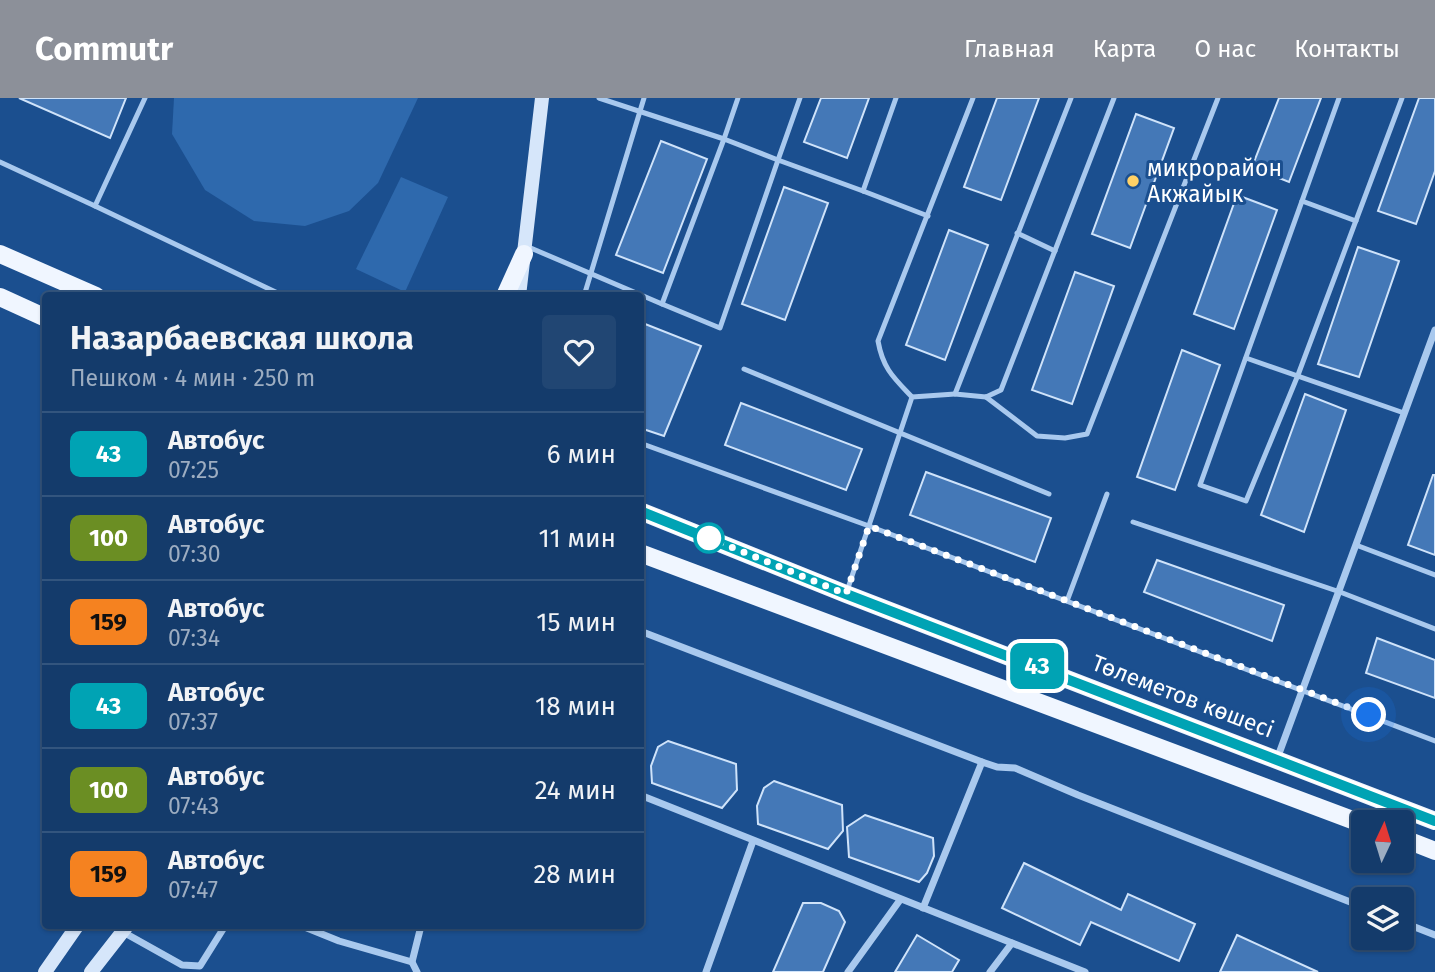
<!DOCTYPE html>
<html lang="ru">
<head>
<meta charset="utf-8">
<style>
  :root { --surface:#143b6b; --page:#214673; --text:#f1f3f6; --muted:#9dadc1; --line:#33557e; --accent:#8c9099 }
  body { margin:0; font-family:"Fira Sans",sans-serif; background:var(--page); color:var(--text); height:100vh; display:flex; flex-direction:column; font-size:26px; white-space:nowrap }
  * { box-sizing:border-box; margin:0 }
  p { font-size:23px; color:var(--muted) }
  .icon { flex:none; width:38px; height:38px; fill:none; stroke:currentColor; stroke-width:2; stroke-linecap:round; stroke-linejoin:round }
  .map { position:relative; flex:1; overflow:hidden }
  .side { position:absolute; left:42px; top:194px; width:602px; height:637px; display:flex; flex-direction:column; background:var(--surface); border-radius:7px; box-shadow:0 2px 5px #0004,0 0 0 2px var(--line) }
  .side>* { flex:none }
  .badge { padding:0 14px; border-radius:10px; font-size:24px; line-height:46px }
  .needle { width:46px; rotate:4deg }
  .buttons { position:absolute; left:1351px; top:712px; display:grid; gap:14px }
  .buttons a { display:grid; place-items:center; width:63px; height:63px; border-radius:7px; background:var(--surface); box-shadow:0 2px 5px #0004,0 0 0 2px var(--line); font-size:35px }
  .you { position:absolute; width:35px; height:35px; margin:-18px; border:5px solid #fff; border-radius:50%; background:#1a73e8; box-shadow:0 0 0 10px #1a73e833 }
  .map>.badge { position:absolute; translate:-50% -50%; box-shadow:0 0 0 4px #fff }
  .round { display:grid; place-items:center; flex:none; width:74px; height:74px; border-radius:7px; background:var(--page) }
  .headline { display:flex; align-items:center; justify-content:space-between; height:119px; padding:0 28px }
  h1 { font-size:33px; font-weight:700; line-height:52px }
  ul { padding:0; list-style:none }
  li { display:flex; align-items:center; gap:21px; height:84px; padding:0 28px; border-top:2px solid var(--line) }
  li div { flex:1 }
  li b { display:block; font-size:26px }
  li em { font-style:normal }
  li .badge { min-width:77px; font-weight:700; text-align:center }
  header { display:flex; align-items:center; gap:42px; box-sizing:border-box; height:98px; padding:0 35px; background:var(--accent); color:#fff }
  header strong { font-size:33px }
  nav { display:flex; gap:38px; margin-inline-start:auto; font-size:24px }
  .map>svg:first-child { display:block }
  .green { fill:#2e69ad }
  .building { fill:#4478b7; stroke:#cfe3fa; stroke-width:2 }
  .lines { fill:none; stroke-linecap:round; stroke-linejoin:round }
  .service { stroke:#a9c9ee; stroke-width:5 }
  .minor { stroke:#a9c9ee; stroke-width:7 }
  .secondary { stroke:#d6e6fa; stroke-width:14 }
  .primary { stroke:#f0f6ff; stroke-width:18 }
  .line-casing { stroke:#fff; stroke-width:16 }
  .line { stroke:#00a3b4; stroke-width:10 }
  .walk { stroke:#fff; stroke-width:7; stroke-dasharray:0 12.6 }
  .poi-dot { fill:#ffd166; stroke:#1b4f8f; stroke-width:2.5 }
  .stop-dot { fill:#fff; stroke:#00a3b4; stroke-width:3.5 }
  .labels { text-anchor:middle; stroke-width:6; stroke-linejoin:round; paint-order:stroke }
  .poi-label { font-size:23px; fill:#fff; stroke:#1b4f8f; text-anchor:start }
  .street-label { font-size:23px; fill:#fff; stroke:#1b4f8f }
</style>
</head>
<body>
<header>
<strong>Commutr</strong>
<nav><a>Главная</a><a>Карта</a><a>О нас</a><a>Контакты</a></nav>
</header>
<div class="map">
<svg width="1435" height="874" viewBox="0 0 1435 874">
  <rect width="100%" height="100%" fill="#1b4f8f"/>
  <g class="green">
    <path d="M174 0H418L378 85 349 113 305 128 254 123 205 92 172 36Z"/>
    <path d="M401 79 448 99 405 194 356 171Z"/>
  </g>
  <g class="building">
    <path d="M19 0H126L110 40Z"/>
    <path d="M821 0H869L847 60 804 44Z"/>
    <path d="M997 0H1039L1001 102 964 89Z"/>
    <path d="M1279 0H1321L1289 84 1252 69Z"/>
    <path d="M1419 0H1435V73L1416 126 1378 113Z"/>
    <path d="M1136 16 1174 30 1130 150 1092 136Z"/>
    <path d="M661 43 707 61 663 175 616 157Z"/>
    <path d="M784 89 828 105 785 222 742 206Z"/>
    <path d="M1237 97 1277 112 1234 231 1194 216Z"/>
    <path d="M949 132 988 147 945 262 906 247Z"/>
    <path d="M1358 149 1399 163 1359 279 1318 266Z"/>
    <path d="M1075 174 1114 188 1072 306 1032 292Z"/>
    <path d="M640 224 701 248 664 338 640 330Z"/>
    <path d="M1182 252 1220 267 1175 392 1137 379Z"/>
    <path d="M1305 296 1346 312 1304 434 1261 417Z"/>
    <path d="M741 305 862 351 846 392 725 347Z"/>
    <path d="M926 374 1051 420 1035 464 910 417Z"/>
    <path d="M1433 377H1435V457L1408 447Z"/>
    <path d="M1157 462 1284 507 1272 543 1144 494Z"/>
    <path d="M1377 540 1435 562V600L1366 575Z"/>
    <path d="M668 643 736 666 737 692 722 710 652 685 651 668 658 649Z"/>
    <path d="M774 683 842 707 843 733 828 751 758 726 757 708 764 690Z"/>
    <path d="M865 717 933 740 934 758 927 775 919 784 849 759 847 729Z"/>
    <path d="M1024 765 1121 812 1128 796 1195 826 1179 863 1091 824 1080 847 1002 810Z"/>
    <path d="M803 805H821L839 813 845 824 823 874H773Z"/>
    <path d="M917 837 959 862 952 874H895Z"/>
    <path d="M1237 837 1318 874H1220Z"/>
  </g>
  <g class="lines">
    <g class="service">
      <path d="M145 0 95 108 284 198"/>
      <path d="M599 0 724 41 738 0"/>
      <path d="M800 0 778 62 863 93 896 0"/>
      <path d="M1071 0 955 296 986 299 1001 292 1114 0"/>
      <path d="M1339 0 1200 387 1246 403 1298 277 1402 0"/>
      <path d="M724 41 778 62 720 230 662 206Z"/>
      <path d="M0 64 95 108"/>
      <path d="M863 93 928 118"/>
      <path d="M1302 103 1356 123"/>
      <path d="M1017 135 1055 153"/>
      <path d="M526 148 662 206"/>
      <path d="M584 198 644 0"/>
      <path d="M1246 260 1404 315"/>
      <path d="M744 271 1049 396"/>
      <path d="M912 299C894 280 883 271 878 243L973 0"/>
      <path d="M986 299 1037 338 1065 340 1087 336 1218 0"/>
      <path d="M640 345 869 428 1435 643"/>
      <path d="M1133 424 1340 494 1435 531"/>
      <path d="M1356 447 1435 477"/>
      <path d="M847 493 912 299 955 296"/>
      <path d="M1067 503 1107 396"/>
    </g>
    <g class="minor">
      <path d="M640 533 982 664"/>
      <path d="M1277 661 1435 232"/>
      <path d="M640 697 1012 845"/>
      <path d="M923 810 982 664 997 669 1015 670 1078 697 1363 809"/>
      <path d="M1402 824 1435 837"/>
      <path d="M302 828 339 843 412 864"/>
      <path d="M123 834 182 867 200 868 225 828"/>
      <path d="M417 874 412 864 421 828"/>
      <path d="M706 874 753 743"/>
      <path d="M848 874 900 802"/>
      <path d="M990 874 1012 845 1085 874"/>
    </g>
    <g class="secondary">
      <path d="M519 198 542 0"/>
      <path d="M45 874 77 828"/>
      <path d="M91 874 127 828"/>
    </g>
    <g class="primary">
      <path d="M0 156 96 198"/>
      <path d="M505 198 524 156"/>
      <path d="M0 199 46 220"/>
      <path d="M640 413 846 496 1435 723"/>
      <path d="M640 455 1363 726"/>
      <path d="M1402 740 1435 753"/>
    </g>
  </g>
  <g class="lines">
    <g class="line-casing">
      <path id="line" d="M640 413 846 496 1435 723"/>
    </g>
    <use href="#line" class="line"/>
    <path class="walk" d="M709 440 846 496 869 428 1369 617"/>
  </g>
  <circle class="poi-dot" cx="1133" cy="83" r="7"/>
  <circle class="stop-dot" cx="709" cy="440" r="14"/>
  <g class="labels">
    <g class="poi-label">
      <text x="1147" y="78">микрорайон<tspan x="1147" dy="26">Акжайык</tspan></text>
    </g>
    <g class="street-label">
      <text transform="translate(1183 598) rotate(21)" y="8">Төлеметов көшесі</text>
    </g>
  </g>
</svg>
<div class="buttons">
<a><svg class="needle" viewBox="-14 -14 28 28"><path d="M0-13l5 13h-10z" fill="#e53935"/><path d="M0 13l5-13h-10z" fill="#9dadc1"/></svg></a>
<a><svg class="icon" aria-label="layers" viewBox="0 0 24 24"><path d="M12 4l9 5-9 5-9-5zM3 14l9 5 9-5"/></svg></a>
</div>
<div class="you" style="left:1369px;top:617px"></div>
<b class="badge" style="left:1037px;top:568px;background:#00a3b4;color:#fff">43</b>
<section class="side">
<div class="headline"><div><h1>Назарбаевская школа</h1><p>Пешком · 4 мин · 250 m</p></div><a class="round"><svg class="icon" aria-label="heart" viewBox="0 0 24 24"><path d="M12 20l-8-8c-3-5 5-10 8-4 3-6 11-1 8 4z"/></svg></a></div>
<ul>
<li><span class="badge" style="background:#00a3b4;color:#fff">43</span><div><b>Автобус</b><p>07:25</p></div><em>6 мин</em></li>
<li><span class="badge" style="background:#6b8e23;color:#fff">100</span><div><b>Автобус</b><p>07:30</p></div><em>11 мин</em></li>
<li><span class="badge" style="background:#f58220;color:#111">159</span><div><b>Автобус</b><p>07:34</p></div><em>15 мин</em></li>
<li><span class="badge" style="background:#00a3b4;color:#fff">43</span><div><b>Автобус</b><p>07:37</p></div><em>18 мин</em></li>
<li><span class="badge" style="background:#6b8e23;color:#fff">100</span><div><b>Автобус</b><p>07:43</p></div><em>24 мин</em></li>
<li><span class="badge" style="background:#f58220;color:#111">159</span><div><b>Автобус</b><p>07:47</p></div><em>28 мин</em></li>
</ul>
</section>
</div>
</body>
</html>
